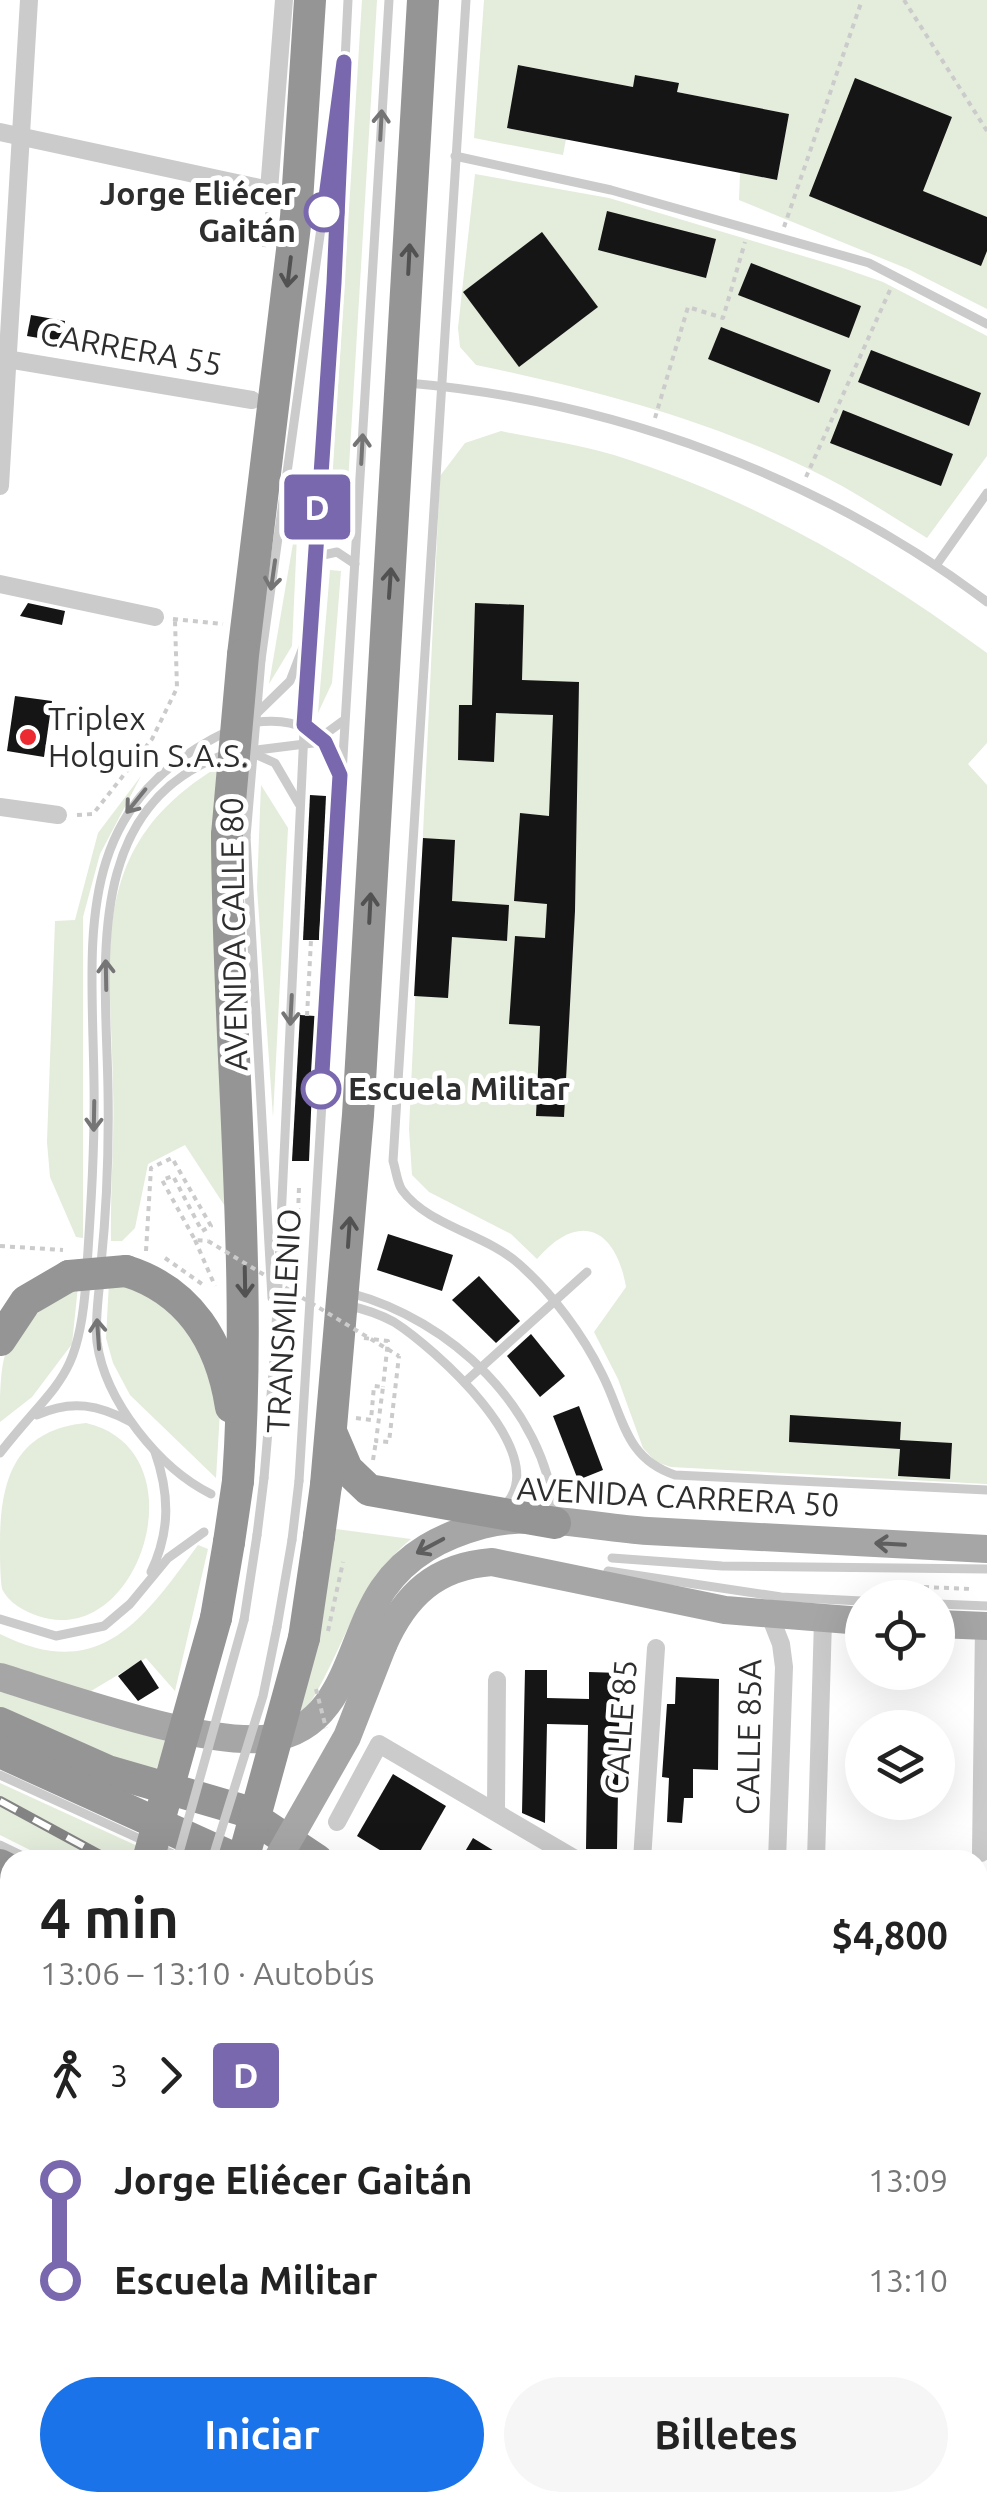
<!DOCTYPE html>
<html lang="es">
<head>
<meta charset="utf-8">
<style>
  :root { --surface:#fff; --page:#f6f6f6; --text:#222; --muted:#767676; --accent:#1a73e8 }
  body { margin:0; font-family:Ubuntu,sans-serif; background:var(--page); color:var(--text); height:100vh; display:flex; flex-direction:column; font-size:38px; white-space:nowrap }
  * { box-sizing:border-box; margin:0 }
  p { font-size:32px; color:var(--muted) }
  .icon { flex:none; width:55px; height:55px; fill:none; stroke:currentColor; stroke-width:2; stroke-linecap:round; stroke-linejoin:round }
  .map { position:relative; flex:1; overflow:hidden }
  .sheet { position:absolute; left:0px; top:1850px; width:988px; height:662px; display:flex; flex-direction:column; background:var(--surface); border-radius:30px 30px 0 0; box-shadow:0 10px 40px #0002 }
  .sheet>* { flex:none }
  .badge { padding:0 20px; border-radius:8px; font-size:35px; line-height:65px }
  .buttons { position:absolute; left:845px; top:1580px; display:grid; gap:20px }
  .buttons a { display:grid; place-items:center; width:110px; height:110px; border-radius:50%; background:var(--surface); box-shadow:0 10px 40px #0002; font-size:50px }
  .map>.badge { position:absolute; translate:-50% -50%; box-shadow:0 0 0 5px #fff }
  .legs { display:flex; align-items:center; gap:15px; height:110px; padding:0 40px; font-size:32px }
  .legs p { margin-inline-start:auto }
  .headline { display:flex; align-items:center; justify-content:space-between; height:170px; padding:0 40px }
  h1 { font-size:55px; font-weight:600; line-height:75px }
  .action { display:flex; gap:20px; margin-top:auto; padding:20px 40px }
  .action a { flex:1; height:115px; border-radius:60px; background:var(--accent); color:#fff; font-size:40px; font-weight:600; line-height:115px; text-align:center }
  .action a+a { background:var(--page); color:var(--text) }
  ul { padding:0 40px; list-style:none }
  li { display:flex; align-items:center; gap:35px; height:100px; font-size:38px }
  li i { display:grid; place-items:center; width:15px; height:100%; margin:0 12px; background:currentColor }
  li i::after { content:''; width:25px; height:25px; margin:-12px; border:8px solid; border-radius:50%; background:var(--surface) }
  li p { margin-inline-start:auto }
  li:first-child i { background:linear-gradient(#0000 50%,currentColor 0) }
  li:last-child i { background:linear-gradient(currentColor 50%,#0000 0) }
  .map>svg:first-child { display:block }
  .green { fill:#e4ecdc }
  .building { fill:#151515 }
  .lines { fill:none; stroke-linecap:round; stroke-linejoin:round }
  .path { stroke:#cbcbcb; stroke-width:4; stroke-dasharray:5 5; stroke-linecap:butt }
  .lane { stroke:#cbcbcb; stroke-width:9 }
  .street { stroke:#cbcbcb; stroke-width:18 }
  .primary { stroke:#a6a6a6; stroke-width:28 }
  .highway { stroke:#959595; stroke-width:32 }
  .rail-casing { stroke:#838383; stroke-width:10 }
  .rail { stroke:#fff; stroke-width:6; stroke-dasharray:19; stroke-linecap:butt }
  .path-bridge { stroke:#cbcbcb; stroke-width:4; stroke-dasharray:5 5; stroke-linecap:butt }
  .lane-bridge { stroke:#cbcbcb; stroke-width:9 }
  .primary-bridge { stroke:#a6a6a6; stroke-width:28 }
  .highway-bridge { stroke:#959595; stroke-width:32 }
  .oneway { stroke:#757575 }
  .oneway2 { stroke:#525252 }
  .oneway3 { stroke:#5e5e5e }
  .line-1-casing { stroke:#fff; stroke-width:22 }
  .line-1 { stroke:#7968ae; stroke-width:15 }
  .stop-1-dot { fill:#fff; stroke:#7968ae; stroke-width:5 }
  .poi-dot { fill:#eb2b31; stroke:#fff; stroke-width:4 }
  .labels { text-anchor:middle; stroke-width:10; stroke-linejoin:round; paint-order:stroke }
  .stop-label { font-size:32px; font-weight:bold; fill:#2e2e2e; stroke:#fff; text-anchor:end }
  .street-label { font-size:32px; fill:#2e2e2e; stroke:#fff }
  .poi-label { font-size:32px; fill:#2e2e2e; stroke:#fff; text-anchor:start }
</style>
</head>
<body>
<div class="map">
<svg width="987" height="2512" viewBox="0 0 987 2512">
  <rect width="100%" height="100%" fill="#fff"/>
  <g class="green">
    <path d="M362 0H377L345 533 329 532Z"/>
    <path d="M484 0H987V309L908 269 739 200 740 173 777 180 788 114 677 92 678 83 636 75 633 87 519 65 507 128 566 139 563 155 474 138Z"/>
    <path d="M475 174 609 198 840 267 883 282 987 336V456L927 538C894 518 862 496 827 478 717 422 597 390 476 365L460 347 458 328Z"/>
    <path d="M501 431C538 439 578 444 614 455 756 500 868 566 987 653V743L968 764 987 785V1484L671 1467 656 1462 643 1448 618 1379 594 1332 626 1287C616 1228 579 1210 537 1259L511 1234 429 1192 412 1175 409 1129 440 476 465 443Z"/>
    <path d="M298 514 292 646 269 684Z"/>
    <path d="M330 570 341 571 332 683 318 713Z"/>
    <path d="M218 767 230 1214 185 1145 148 1164 135 1228 122 1241H111C110 1190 115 1138 113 1087 111 953 85 847 218 767Z"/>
    <path d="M141 776 100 854 83 917V1238L76 1237 50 1177 47 1142 55 921 75 920 98 833Z"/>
    <path d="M261 785 288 828 273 1117 257 888Z"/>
    <path d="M109 1282 135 1287 189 1321 220 1411 216 1478 130 1395 113 1363 106 1338Z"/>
    <path d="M78 1286 72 1344 32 1397 0 1422C0 1335 6 1333 78 1286Z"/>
    <path d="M86 1423C203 1450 140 1651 38 1616 24 1611 9 1603 2 1589 0 1577 0 1557 0 1543 0 1481 14 1430 86 1423Z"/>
    <path d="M336 1529 411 1539C353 1587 342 1661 299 1720Z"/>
    <path d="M198 1545 208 1549 175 1691 146 1658 86 1694 0 1668V1634C100 1684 143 1620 198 1545Z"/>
    <path d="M0 1692 168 1738 154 1775 0 1715Z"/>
    <path d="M0 1783 168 1860H50L0 1835Z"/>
    <path d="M978 1880H987V2080L978 2094Z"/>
    <path d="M746 2503H858L872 2512H750Z"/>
  </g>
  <g class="building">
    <path d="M518 65 633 87 635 75 679 83 677 92 789 114 777 180 507 128Z"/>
    <path d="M855 78 952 117 923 191 987 217V251L981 266 809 196Z"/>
    <path d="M607 211 716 239 706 278 598 250Z"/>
    <path d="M542 232 598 307 519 367 463 292Z"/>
    <path d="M751 263 861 306 849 338 738 295Z"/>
    <path d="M31 315 65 321 62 342 27 336Z"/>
    <path d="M721 327 831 370 819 403 708 359Z"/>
    <path d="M871 350 981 393 969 426 858 382Z"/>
    <path d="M843 410 953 454 941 486 830 443Z"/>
    <path d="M28 603 65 611 62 625 20 616Z"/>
    <path d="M475 603 524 605 522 680 579 682 575 911 564 1117 536 1116 540 1026 509 1024 515 936 545 938 547 904 514 901 520 813 549 816 553 715 496 713 494 762 458 760 459 705H472Z"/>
    <path d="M15 696 52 701 44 757 7 751Z"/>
    <path d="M310 795 326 796 319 940H303Z"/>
    <path d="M423 838 455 840 452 901 509 905 507 941 452 937 448 998 414 996Z"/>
    <path d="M300 1015 315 1016 309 1161H292Z"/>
    <path d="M388 1234 453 1255 442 1291 377 1270Z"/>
    <path d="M479 1276 520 1321 496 1343 452 1300Z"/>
    <path d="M531 1334 565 1376 540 1397 507 1356Z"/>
    <path d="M579 1406 603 1470 578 1480 553 1416Z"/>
    <path d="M790 1415 901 1422 900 1440 952 1443 950 1479 898 1476 900 1449 789 1442Z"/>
    <path d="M141 1660 159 1688 138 1701 118 1676Z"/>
    <path d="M525 1670H547V1698L589 1699V1672L620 1673 617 1849H586L588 1725 547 1724 545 1823 522 1813Z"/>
    <path d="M676 1677 719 1679 718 1770 693 1769V1798H684L682 1823 667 1822 669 1778 662 1777 667 1704H675Z"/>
    <path d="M393 1774 446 1806 415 1860H396L357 1836Z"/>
    <path d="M473 1838 509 1860H460Z"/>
  </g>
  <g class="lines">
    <g class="path">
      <path d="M904 0 987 131"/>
      <path d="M784 227 862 0"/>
      <path d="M264 247 268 206"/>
      <path d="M655 418 688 307 723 318 745 242"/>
      <path d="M806 477 890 290"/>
      <path d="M173 619 223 624"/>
      <path d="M77 815 93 814 152 739 177 688 175 621"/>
      <path d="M307 1016 311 940"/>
      <path d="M195 1240 215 1286"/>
      <path d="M297 1243 299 1187"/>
      <path d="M0 1246 63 1250"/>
      <path d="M146 1251 151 1168 172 1158 211 1226 202 1231 173 1176 162 1180 195 1240 208 1241"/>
      <path d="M165 1258 202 1284"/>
      <path d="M364 1338 388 1341 383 1387"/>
      <path d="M356 1418 371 1420 374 1386 383 1387 376 1441 389 1442 399 1356"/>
      <path d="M373 1460 376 1441"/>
      <path d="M924 1587 972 1589"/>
      <path d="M343 1852 359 1860"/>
      <path d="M981 1868 982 1939"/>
      <path d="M0 2149 10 2151"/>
      <path d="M978 2254 987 2260"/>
      <path d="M68 2512 72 2502"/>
    </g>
    <g class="lane">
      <path d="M466 0 393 1161C396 1170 397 1183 402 1190 428 1226 486 1234 519 1264 552 1293 583 1335 602 1374 624 1417 624 1458 675 1475L987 1490"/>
      <path d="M455 156 611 190 869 263 987 324"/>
      <path d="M408 383C614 401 822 477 987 602"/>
      <path d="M314 557 337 552 355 564"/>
      <path d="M937 564 987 493"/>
      <path d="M261 660 336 120"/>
      <path d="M253 717 290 681 305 642"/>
      <path d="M251 723C295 716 323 729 339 772"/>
      <path d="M249 751 313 743 343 721"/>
      <path d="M255 754 275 763 299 804"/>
      <path d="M246 837 272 1298"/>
      <path d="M101 1264C107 1206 109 1147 108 1089 106 966 81 803 229 753"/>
      <path d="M87 1266C91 1205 95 1144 94 1083 92 933 70 806 230 730"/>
      <path d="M100 1280C98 1300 95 1321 97 1342 105 1401 159 1468 211 1494"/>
      <path d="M350 1293C451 1320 544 1407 555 1515"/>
      <path d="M350 1306C364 1309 381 1315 394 1322 433 1347 553 1452 506 1504"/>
      <path d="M465 1382 587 1272"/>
      <path d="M37 1415C72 1399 99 1405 131 1422"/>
      <path d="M0 1453C56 1381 79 1382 86 1281"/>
      <path d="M264 1478 275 1348 309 625 334 283 348 0"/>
      <path d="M299 1481 389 0"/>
      <path d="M612 1558 722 1566 987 1569"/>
      <path d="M608 1571 781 1597 862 1601"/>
      <path d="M151 1572C170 1532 170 1495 155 1452"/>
      <path d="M938 1604 987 1606"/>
      <path d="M0 1619 56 1636 104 1626 130 1604 168 1558 204 1532"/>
      <path d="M244 1620 257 1535"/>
      <path d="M277 1627 292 1540"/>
      <path d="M0 1775 186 1860"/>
      <path d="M0 1845 31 1860"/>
      <path d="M978 2319 987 2325"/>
      <path d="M0 2401 10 2366"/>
      <path d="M978 2413 987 2418"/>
      <path d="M1 2512 10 2483"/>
    </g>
    <g class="street">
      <path d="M0 132 269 190 284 0"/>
      <path d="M0 358 252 400"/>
      <path d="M0 486 29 0"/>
      <path d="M0 584 155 617"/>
      <path d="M0 807 58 815"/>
      <path d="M770 1616 781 1644 784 1667 777 1860"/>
      <path d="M496 1809 497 1680"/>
      <path d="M337 1822 379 1744 577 1860"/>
      <path d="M981 1853 984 1626"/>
      <path d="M642 1860 656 1648"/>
      <path d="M816 1860 823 1620"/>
      <path d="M0 1924 10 1926"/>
      <path d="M982 1959H987"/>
      <path d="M978 2109 987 2114"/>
      <path d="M243 2502 249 2512"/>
      <path d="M268 2502 291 2512"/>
      <path d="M471 2502 474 2512"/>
      <path d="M340 2512 366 2502"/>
    </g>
    <g class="primary">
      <path d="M938 1624 987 1626"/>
      <path d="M383 1645C405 1595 436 1566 492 1562L725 1610 862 1621"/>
      <path d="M0 1677C65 1697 208 1748 271 1738 346 1727 348 1641 383 1589 407 1554 442 1536 482 1525 534 1511 595 1528 648 1531 761 1538 874 1544 987 1549"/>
    </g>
    <g class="highway">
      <path d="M243 655 296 217 310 0"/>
      <path d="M227 835C228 1051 253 1264 238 1481"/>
      <path d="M126 1271C190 1291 221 1343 231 1407"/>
      <path d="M0 1340 26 1301 69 1276"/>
      <path d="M332 1434 347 1469 369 1490 555 1523"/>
      <path d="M326 1485 358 1115 423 0"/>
      <path d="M216 1618 229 1542"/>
      <path d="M304 1638 319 1536"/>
      <path d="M0 1723 108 1771 242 1810 317 1860"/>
      <path d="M0 1752 238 1860"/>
      <path d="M0 1865 10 1870"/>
      <path d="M0 1899 10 1905"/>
      <path d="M978 2288 987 2294"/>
      <path d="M0 2296 10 2259"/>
      <path d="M978 2435 987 2441"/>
      <path d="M38 2512 42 2502"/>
    </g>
    <g class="rail-casing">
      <g id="rail">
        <path d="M0 1801 109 1860"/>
        <path d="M978 2370 987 2376"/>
      </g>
    </g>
    <use href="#rail" class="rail"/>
    <g class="path-bridge">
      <path d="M208 1241 399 1356"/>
      <path d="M328 1631 343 1562"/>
      <path d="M316 1689 326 1728"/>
    </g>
    <g class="lane-bridge">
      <path d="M246 837 261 660"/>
      <path d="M257 1535 264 1478"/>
      <path d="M292 1540 299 1481"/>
      <path d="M177 1860 244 1620"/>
      <path d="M212 1860 263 1696 277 1627"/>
    </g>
    <path class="primary-bridge" d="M277 1860 347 1737 383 1645"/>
    <g class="highway-bridge">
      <path d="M227 835 243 655"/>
      <path d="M69 1276 126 1271"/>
      <path d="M319 1536 326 1485"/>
      <path d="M229 1542 238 1481"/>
      <path d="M148 1860 216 1618"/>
      <path d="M243 1860 304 1638"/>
    </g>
  </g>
  <defs><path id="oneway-shaft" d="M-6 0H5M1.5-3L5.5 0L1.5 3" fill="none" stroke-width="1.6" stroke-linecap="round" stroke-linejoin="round" transform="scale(2.5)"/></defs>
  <g class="oneway">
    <use href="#oneway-shaft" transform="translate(381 125) rotate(-87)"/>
    <use href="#oneway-shaft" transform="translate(362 449) rotate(-87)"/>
    <use href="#oneway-shaft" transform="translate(273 575) rotate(98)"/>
    <use href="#oneway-shaft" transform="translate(136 801) rotate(129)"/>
    <use href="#oneway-shaft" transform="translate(106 975) rotate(-91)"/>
    <use href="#oneway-shaft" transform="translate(291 1010) rotate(93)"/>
    <use href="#oneway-shaft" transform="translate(94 1116) rotate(91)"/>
    <use href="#oneway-shaft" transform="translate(98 1334) rotate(-94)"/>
  </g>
  <g class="oneway2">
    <use href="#oneway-shaft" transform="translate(409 259) rotate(-87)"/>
    <use href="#oneway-shaft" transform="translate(289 272) rotate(97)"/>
    <use href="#oneway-shaft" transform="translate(390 583) rotate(-86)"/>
    <use href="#oneway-shaft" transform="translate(370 908) rotate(-87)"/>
    <use href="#oneway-shaft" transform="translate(349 1232) rotate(-86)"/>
    <use href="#oneway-shaft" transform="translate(245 1282) rotate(89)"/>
  </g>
  <g class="oneway3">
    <use href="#oneway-shaft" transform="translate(890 1544) rotate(-177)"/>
    <use href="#oneway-shaft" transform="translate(430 1546) rotate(152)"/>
  </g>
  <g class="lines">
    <g class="line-1-casing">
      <path id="line-1" d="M321 1089 340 775 325 742 304 725 334 283 344 62 324 212"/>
    </g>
    <use href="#line-1" class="line-1"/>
  </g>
  <g class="stop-1-dot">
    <circle cx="324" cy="212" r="18"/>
    <circle cx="321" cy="1089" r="18"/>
  </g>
  <circle class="poi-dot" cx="28" cy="737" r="10"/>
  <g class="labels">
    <g class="stop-label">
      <text x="296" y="205">Jorge Eliécer<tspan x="296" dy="37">Gaitán</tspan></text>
      <text x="348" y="1100" text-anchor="start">Escuela Militar</text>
    </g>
    <g class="street-label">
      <text transform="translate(131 349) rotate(10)" y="11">CARRERA 55</text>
      <text transform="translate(234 934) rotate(-91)" y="11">AVENIDA CALLE 80</text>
      <text transform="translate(284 1321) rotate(-87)" y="11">TRANSMILENIO</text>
      <text transform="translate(678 1497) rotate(3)" y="11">AVENIDA CARRERA 50</text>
      <text transform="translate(621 1727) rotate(-86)" y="11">CALLE 85</text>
      <text transform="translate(749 1737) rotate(-89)" y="11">CALLE 85A</text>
    </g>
    <g class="poi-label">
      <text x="48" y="730">Triplex<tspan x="48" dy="37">Holguin S.A.S.</tspan></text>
    </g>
  </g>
</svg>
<div class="buttons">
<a><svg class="icon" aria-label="locate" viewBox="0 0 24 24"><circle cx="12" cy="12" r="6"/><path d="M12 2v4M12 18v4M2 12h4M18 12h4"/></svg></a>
<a><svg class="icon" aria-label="layers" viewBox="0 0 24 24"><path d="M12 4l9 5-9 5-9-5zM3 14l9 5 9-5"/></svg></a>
</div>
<b class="badge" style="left:317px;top:507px;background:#7968ae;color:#fff">D</b>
<section class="sheet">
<div class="headline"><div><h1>4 min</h1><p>13:06 – 13:10 · Autobús</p></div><b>$4,800</b></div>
<div class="legs"><svg class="icon" aria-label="walk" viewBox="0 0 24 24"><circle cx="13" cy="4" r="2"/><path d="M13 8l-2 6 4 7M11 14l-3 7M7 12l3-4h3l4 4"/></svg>3<svg class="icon" aria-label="forward" viewBox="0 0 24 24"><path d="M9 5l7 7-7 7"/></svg><b class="badge" style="background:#7968ae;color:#fff">D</b></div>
<ul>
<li><i style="color:#7968ae"></i><b>Jorge Eliécer Gaitán</b><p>13:09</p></li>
<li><i style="color:#7968ae"></i><b>Escuela Militar</b><p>13:10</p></li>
</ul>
<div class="action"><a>Iniciar</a><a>Billetes</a></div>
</section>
</div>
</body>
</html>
